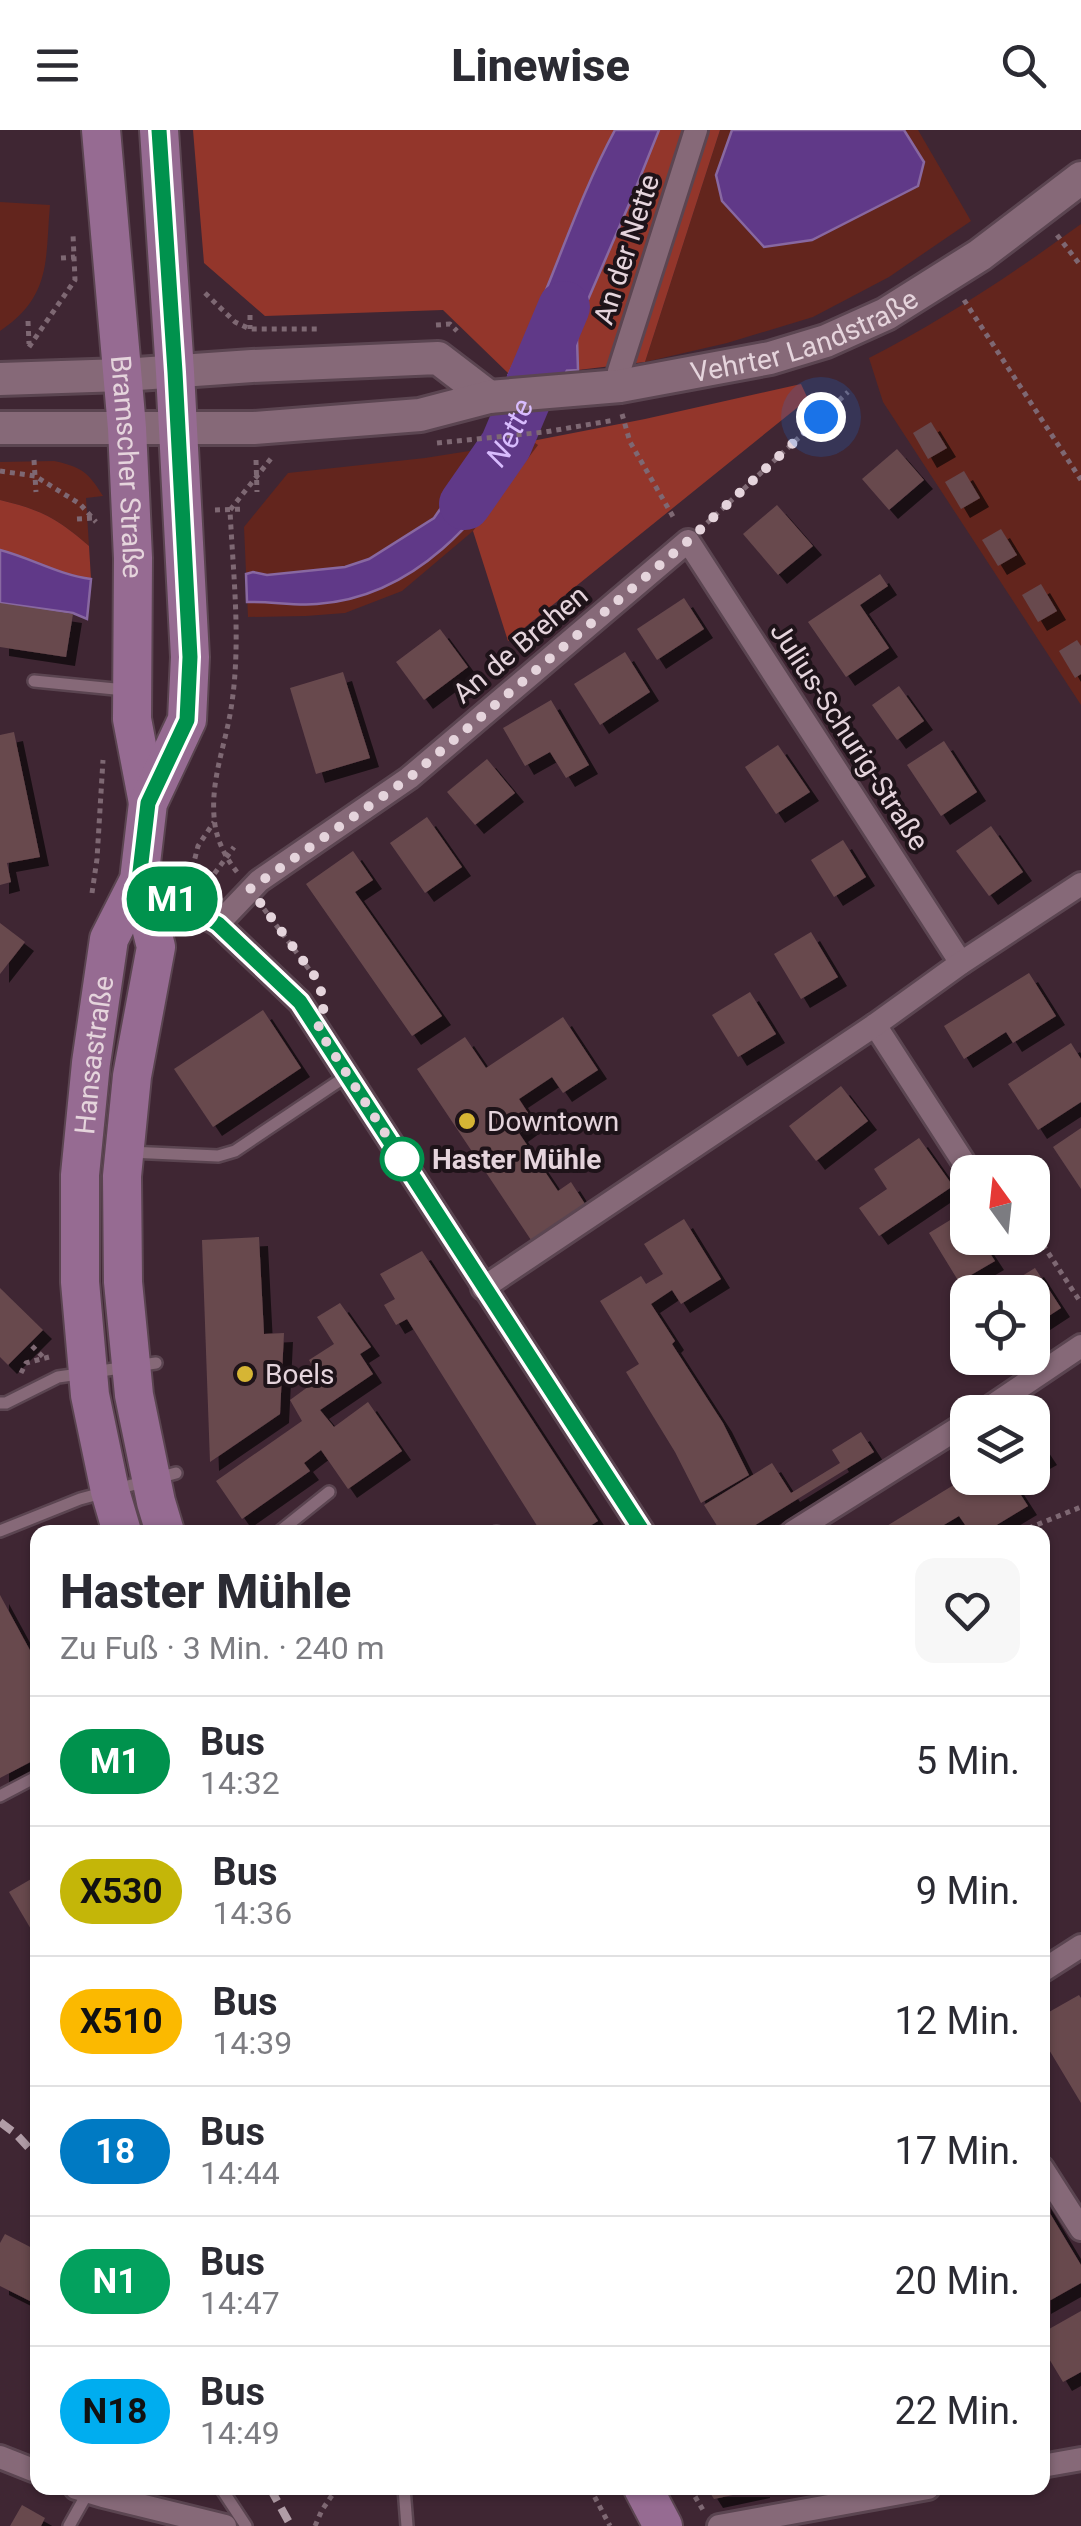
<!DOCTYPE html>
<html lang="de">
<head>
<meta charset="utf-8">
<style>
  :root { --surface:#fff; --page:#f7f7f7; --text:#2b2b33; --muted:#7c7c81; --line:#e1e1e2 }
  body { margin:0; font-family:Roboto,sans-serif; background:var(--page); color:var(--text); height:100vh; display:flex; flex-direction:column; font-size:38px; white-space:nowrap }
  * { box-sizing:border-box; margin:0 }
  p { font-size:32px; color:var(--muted) }
  .icon { flex:none; width:55px; height:55px; fill:none; stroke:currentColor; stroke-width:2; stroke-linecap:round; stroke-linejoin:round }
  .map { position:relative; flex:1; overflow:hidden }
  .side { position:absolute; left:30px; top:1395px; width:1020px; height:970px; display:flex; flex-direction:column; background:var(--surface); border-radius:20px; box-shadow:0 2px 8px #0004 }
  .side>* { flex:none }
  .badge { padding:0 20px; border-radius:32px; font-size:35px; line-height:65px }
  .needle { width:65px; rotate:345deg }
  .tools { position:absolute; left:950px; top:1025px; display:grid; gap:20px }
  .tools a { display:grid; place-items:center; width:100px; height:100px; border-radius:20px; background:var(--surface); box-shadow:0 2px 8px #0004; font-size:50px }
  .you { position:absolute; width:50px; height:50px; margin:-25px; border:8px solid #fff; border-radius:50%; background:#1a73e8; box-shadow:0 0 0 15px #1a73e833 }
  .map>.badge { position:absolute; translate:-50% -50%; box-shadow:0 0 0 5px #fff }
  .round { display:grid; place-items:center; flex:none; width:105px; height:105px; border-radius:20px; background:var(--page) }
  .summary { display:flex; align-items:center; justify-content:space-between; height:170px; padding:0 30px }
  h1 { font-size:48px; font-weight:800; line-height:75px }
  ul { padding:0; list-style:none }
  li { display:flex; align-items:center; gap:30px; height:130px; padding:0 30px; border-top:2px solid var(--line) }
  li div { flex:1 }
  li b { display:block; font-size:38px }
  li em { font-style:normal }
  li .badge { min-width:110px; font-weight:700; text-align:center }
  header { display:flex; justify-content:space-between; align-items:center; height:130px; padding:0 30px; background:var(--surface); font-size:45px; font-weight:800 }
  .map>svg:first-child { display:block }
  .green { fill:#63251d }
  .forest { fill:#93362b }
  .water { fill:#603988; stroke:#8868a1; stroke-width:2.5 }
  .lines { fill:none; stroke-linecap:round; stroke-linejoin:round }
  .river { stroke:#603988; stroke-width:52 }
  .building { fill:#68494e; filter:url(#shadow) }
  .service-casing { stroke:#5b4551; stroke-width:16 }
  .minor-casing { stroke:#5b4551; stroke-width:28 }
  .secondary-casing { stroke:#5b4551; stroke-width:38 }
  .primary-casing { stroke:#5b4551; stroke-width:42 }
  .path { stroke:#7e6873; stroke-width:5; stroke-dasharray:5 5; stroke-linecap:butt }
  .service { stroke:#866978; stroke-width:11 }
  .minor { stroke:#866978; stroke-width:22 }
  .secondary { stroke:#866978; stroke-width:32 }
  .primary { stroke:#966b92; stroke-width:38 }
  .rail { stroke:#b19da7; stroke-width:8; stroke-dasharray:15 8; stroke-linecap:butt }
  .line-casing { stroke:#fff; stroke-width:22 }
  .line { stroke:#00924d; stroke-width:15 }
  .walk { stroke:#e5d4dc; stroke-width:10; stroke-dasharray:0 18 }
  .poi-dot { fill:#d6b534; stroke:#1e1319; stroke-width:4 }
  .stop-dot { fill:#fff; stroke:#00924d; stroke-width:5 }
  .labels { text-anchor:middle; stroke-width:8; stroke-linejoin:round; paint-order:stroke }
  .street-label { font-size:28px; fill:#e5d4dc; stroke:#1e1319 }
  .poi-label { font-size:28px; fill:#e5d4dc; stroke:#1e1319; text-anchor:start }
  .stop-label { font-size:28px; font-weight:bold; fill:#e5d4dc; stroke:#1e1319; text-anchor:start }
  .water-label { font-size:30px; font-style:italic; fill:#d8bcfe; stroke:#1e1319 }
</style>
</head>
<body>
<header><svg class="icon" aria-label="menu" viewBox="0 0 24 24"><path d="M4 6h16M4 12h16M4 18h16"/></svg>Linewise<svg class="icon" aria-label="search" viewBox="0 0 24 24"><circle cx="10" cy="10" r="6"/><path d="M15 15l6 6"/></svg></header>
<div class="map">
<svg width="1081" height="2396" viewBox="0 0 1081 2396">
  <defs>
    <filter id="shadow"><feDropShadow dx="9" dy="9" stdDeviation="0" flood-color="#0009"/></filter>
  </defs>
  <rect width="100%" height="100%" fill="#3f2633"/>
  <g class="green">
    <path d="M720 0H918L971 91 889 147 813 187 727 213 645 232Z"/>
    <path d="M0 72 50 75C45 130 52 166 0 201Z"/>
    <path d="M1081 94V575L883 272 869 228C943 190 1014 143 1081 94Z"/>
    <path d="M532 311 539 314 473 401 402 461 345 483 306 486 248 487 244 397 288 343 425 328Z"/>
    <path d="M54 331C82 337 88 342 103 366L86 368 89 416C57 388 41 380 0 370V332Z"/>
  </g>
  <g class="forest">
    <path d="M193 0H720L645 232 578 240 509 244 443 180 265 186 204 133Z"/>
    <path d="M801 254 808 269 508 511 473 401 538 315 532 311 645 289Z"/>
    <path d="M0 370C41 380 57 388 89 416L91 449C59 445 31 428 0 420Z"/>
  </g>
  <g class="water">
    <path d="M615 0H659L633 65 587 172 577 209 578 240 509 244C549 165 573 78 615 0Z"/>
    <path d="M732 0H904L924 32 918 56 812 110 764 117 722 71 716 45Z"/>
    <path d="M532 311C480 388 417 467 317 474 293 476 270 471 247 472L246 444 253 442 267 445 345 437 369 429 434 388 467 340 476 319Z"/>
    <path d="M0 420C31 428 59 445 91 449L87 489 73 483 0 473Z"/>
  </g>
  <g class="lines">
    <path class="river" id="s1" d="M465 374 506 315 564 177"/>
  </g>
  <g class="building">
    <path d="M931 292 947 318 928 329 913 303Z"/>
    <path d="M897 319 924 350 889 380 862 349Z"/>
    <path d="M964 341 980 368 961 379 945 352Z"/>
    <path d="M777 375 813 416 778 445 743 404Z"/>
    <path d="M1001 399 1017 425 998 436 982 410Z"/>
    <path d="M880 444 888 456 860 475 889 518 846 547 808 492Z"/>
    <path d="M1041 454 1057 481 1038 492 1022 465Z"/>
    <path d="M684 468 704 499 657 530 637 499Z"/>
    <path d="M0 473 73 484 66 527 0 517Z"/>
    <path d="M440 499 468 537 424 570 396 532Z"/>
    <path d="M1077 510 1081 516V544L1075 548 1059 521Z"/>
    <path d="M625 522 650 562 600 595 574 554Z"/>
    <path d="M343 542 370 628 316 644 290 558Z"/>
    <path d="M899 556 924 591 897 610 872 575Z"/>
    <path d="M551 570 589 635 566 648 550 622 525 636 503 598Z"/>
    <path d="M14 602 40 727 7 733 11 752 0 755V605Z"/>
    <path d="M944 611 977 662 941 686 907 635Z"/>
    <path d="M778 615 810 662 776 684 745 637Z"/>
    <path d="M487 629 515 663 475 695 447 662Z"/>
    <path d="M427 687 462 737 425 763 390 713Z"/>
    <path d="M991 696 1023 742 989 766 956 721Z"/>
    <path d="M843 710 866 747 834 767 811 730Z"/>
    <path d="M353 721 373 750 355 762 442 886 412 906 306 754Z"/>
    <path d="M0 793 25 812 0 844Z"/>
    <path d="M811 802 838 847 801 869 774 824Z"/>
    <path d="M1029 843 1056 886 1013 913 1006 902 964 929 944 896Z"/>
    <path d="M750 862 776 904 738 927 712 885Z"/>
    <path d="M263 880 301 938 213 997 174 939Z"/>
    <path d="M563 887 598 940 563 963 552 947 519 969 534 992 519 1003 558 1061 571 1052 587 1077 533 1113 417 939 465 907 486 938Z"/>
    <path d="M1071 913 1081 929V972L1038 1000 1008 954Z"/>
    <path d="M841 956 868 991 816 1031 789 996Z"/>
    <path d="M1081 998V1059L1053 1017Z"/>
    <path d="M919 1008 953 1056 879 1106 859 1078 887 1059 874 1039Z"/>
    <path d="M965 1081 968 1086V1108H980L995 1131 959 1152 929 1103Z"/>
    <path d="M684 1089 721 1149 681 1174 672 1160 651 1174 675 1211 672 1214 723 1293 749 1345 701 1373 675 1322 626 1242 639 1234 600 1171 641 1146 646 1154 663 1144 644 1114Z"/>
    <path d="M259 1107 264 1204 284 1203 280 1284 210 1332 202 1110Z"/>
    <path d="M422 1121 598 1391 580 1402H541L407 1189 396 1195 384 1175 395 1169 380 1144Z"/>
    <path d="M1035 1138 1061 1178 1032 1197V1162H996Z"/>
    <path d="M0 1158 43 1200 8 1235 0 1227Z"/>
    <path d="M340 1173 371 1217 360 1224 373 1244 320 1280 334 1297 368 1272 402 1321 348 1359 321 1320 304 1333 310 1341 242 1389 216 1351 302 1291 290 1270 320 1248 309 1230 334 1214 317 1187Z"/>
    <path d="M861 1302 874 1322 744 1402H721L704 1375 772 1333 791 1363 840 1333 832 1320Z"/>
    <path d="M1032 1302 1048 1326 1032 1335Z"/>
    <path d="M965 1348H1010L1028 1376 985 1402H970L959 1386 932 1402H877Z"/>
    <path d="M0 1465 38 1535V1628L0 1648Z"/>
    <path d="M38 1745V1811L9 1762Z"/>
    <path d="M1079 1865 1081 1868V1973L1042 1908V1886Z"/>
    <path d="M1042 2070 1081 2135V2153L1042 2175Z"/>
    <path d="M5 2104 38 2121V2175L0 2156V2113Z"/>
    <path d="M1081 2181V2242L1063 2252 1042 2217V2203Z"/>
    <path d="M707 2358H761V2359L714 2369Z"/>
    <path d="M22 2375 45 2388 41 2396H10Z"/>
  </g>
  <g class="lines">
    <g class="service-casing">
      <g id="service">
        <path d="M34 551 125 560"/>
        <path d="M129 1022 218 1026 235 1021 348 945"/>
        <path d="M0 1273H6L58 1247 156 1233"/>
        <path d="M0 1401 80 1369 176 1343"/>
        <path d="M279 1402 329 1362"/>
        <path d="M496 1402H497"/>
        <path d="M0 1666 38 1646"/>
        <path d="M221 2358 246 2396"/>
        <path d="M404 2358 407 2396"/>
        <path d="M69 2396 88 2362"/>
      </g>
    </g>
    <g class="minor-casing">
      <g id="minor">
        <path d="M620 256 619 241 696 0"/>
        <path d="M139 750 218 794 300 872 643 1402"/>
        <path d="M218 794 259 751 409 648 688 411 961 833"/>
        <path d="M875 895 970 1042"/>
        <path d="M483 1158 875 895 961 833 1081 754"/>
        <path d="M983 1282 1081 1216"/>
        <path d="M793 1402 968 1292"/>
        <path d="M1042 1841 1081 1816"/>
        <path d="M1042 2038 1081 2099"/>
        <path d="M0 2327 38 2342"/>
        <path d="M1042 2336 1081 2329"/>
        <path d="M76 2358 103 2366 225 2396"/>
        <path d="M719 2396 928 2358"/>
      </g>
    </g>
    <g class="secondary-casing">
      <g id="secondary">
        <path d="M0 249 123 245 252 236 438 228 489 267"/>
        <path id="s2" d="M0 298H254L420 285 489 267 620 256 770 228 826 211 886 184 980 125 1081 48"/>
      </g>
    </g>
    <g class="primary-casing">
      <g id="primary">
        <path id="s3" d="M101 0 127 298 133 428 132 589 148 673"/>
        <path d="M139 750 156 817 132 946 122 1046 123 1152 134 1265 156 1372 165 1402"/>
        <path id="s4" d="M122 1402 110 1361 90 1265 80 1152V1045L91 933 109 809 139 750 148 673 187 590 190 527 175 242 159 0"/>
        <path d="M643 2358 663 2396"/>
      </g>
    </g>
    <g class="path">
      <path d="M1057 105 1081 136"/>
      <path d="M61 128 75 127"/>
      <path d="M205 163 235 192 250 199H320"/>
      <path d="M964 170 1081 350"/>
      <path d="M250 185V199"/>
      <path d="M28 191 29 214"/>
      <path d="M436 195 450 194 457 201"/>
      <path d="M29 217 75 150 73 104"/>
      <path d="M622 284 630 312 675 390"/>
      <path d="M437 313 545 302 615 290"/>
      <path d="M34 330 36 362"/>
      <path d="M256 330 257 362"/>
      <path d="M0 341 35 346 80 374 96 392"/>
      <path d="M215 380 244 379"/>
      <path d="M77 389 94 388"/>
      <path d="M707 393 848 262"/>
      <path d="M237 742C224 726 215 706 214 686 211 646 227 611 232 572 241 509 233 443 230 380L273 326"/>
      <path d="M190 748 198 716 214 692"/>
      <path d="M205 761 209 751 234 717"/>
      <path d="M92 763 97 729 103 630"/>
      <path d="M264 779 317 850"/>
      <path d="M1032 1098 1081 1173"/>
      <path d="M32 1216 44 1228"/>
      <path d="M21 1243 26 1233 49 1227"/>
      <path d="M1019 1402 1081 1377"/>
      <path d="M590 2358 610 2396"/>
      <path d="M690 2358 703 2380"/>
      <path d="M315 2396 322 2380 337 2358"/>
    </g>
    <use href="#service" class="service"/>
    <use href="#minor" class="minor"/>
    <use href="#secondary" class="secondary"/>
    <use href="#primary" class="primary"/>
    <g class="rail">
      <path d="M0 1992 16 2004 38 2028"/>
      <path d="M270 2358 291 2396"/>
    </g>
  </g>
  <g class="lines">
    <g class="line-casing">
      <path id="line" d="M159 0 175 242 190 527 187 590 148 673 139 750 218 794 300 872 643 1402"/>
    </g>
    <use href="#line" class="line"/>
    <path class="walk" d="M402 1029 403 1031 318 899 324 876 319 852 250 759 409 648 688 411 821 287"/>
  </g>
  <g class="poi-dot">
    <circle cx="467" cy="991" r="10"/>
    <circle cx="245" cy="1244" r="10"/>
  </g>
  <circle class="stop-dot" cx="402" cy="1029" r="20"/>
  <g class="labels">
    <g class="street-label">
      <text transform="translate(626 119) rotate(-72)" y="10">An der Nette</text>
      <text dy="10" stroke="none"><textPath href="#s2" startOffset="815">Vehrter Landstraße</textPath></text>
      <text dy="10" stroke="none"><textPath href="#s3" startOffset="338">Bramscher Straße</textPath></text>
      <text transform="translate(520 514) rotate(-40)" y="10">An de Brehen</text>
      <text transform="translate(850 606) rotate(57)" y="10">Julius-Schurig-Straße</text>
      <text dy="10" stroke="none"><textPath href="#s4" startOffset="482">Hansastraße</textPath></text>
    </g>
    <g class="poi-label">
      <text x="487" y="1001">Downtown</text>
      <text x="265" y="1254">Boels</text>
    </g>
    <g class="stop-label">
      <text x="432" y="1039">Haster Mühle</text>
    </g>
    <g class="water-label">
      <text dy="10" stroke="none"><textPath href="#s1" startOffset="85">Nette</textPath></text>
    </g>
  </g>
</svg>
<div class="tools">
<a><svg class="needle" viewBox="-14 -14 28 28"><path d="M0-13l5 13h-10z" fill="#e53935"/><path d="M0 13l5-13h-10z" fill="#7c7c81"/></svg></a>
<a><svg class="icon" aria-label="locate" viewBox="0 0 24 24"><circle cx="12" cy="12" r="6"/><path d="M12 2v4M12 18v4M2 12h4M18 12h4"/></svg></a>
<a><svg class="icon" aria-label="layers" viewBox="0 0 24 24"><path d="M12 4l9 5-9 5-9-5zM3 14l9 5 9-5"/></svg></a>
</div>
<div class="you" style="left:821px;top:287px"></div>
<b class="badge" style="left:172px;top:769px;background:#00924d;color:#fff">M1</b>
<section class="side">
<div class="summary"><div><h1>Haster Mühle</h1><p>Zu Fuß · 3 Min. · 240 m</p></div><a class="round"><svg class="icon" aria-label="heart" viewBox="0 0 24 24"><path d="M12 20l-8-8c-3-5 5-10 8-4 3-6 11-1 8 4z"/></svg></a></div>
<ul>
<li><span class="badge" style="background:#00924d;color:#fff">M1</span><div><b>Bus</b><p>14:32</p></div><em>5 Min.</em></li>
<li><span class="badge" style="background:#c4b608;color:#111">X530</span><div><b>Bus</b><p>14:36</p></div><em>9 Min.</em></li>
<li><span class="badge" style="background:#fbb900;color:#111">X510</span><div><b>Bus</b><p>14:39</p></div><em>12 Min.</em></li>
<li><span class="badge" style="background:#007ac3;color:#fff">18</span><div><b>Bus</b><p>14:44</p></div><em>17 Min.</em></li>
<li><span class="badge" style="background:#03a15e;color:#fff">N1</span><div><b>Bus</b><p>14:47</p></div><em>20 Min.</em></li>
<li><span class="badge" style="background:#00adef;color:#111">N18</span><div><b>Bus</b><p>14:49</p></div><em>22 Min.</em></li>
</ul>
</section>
</div>
</body>
</html>
